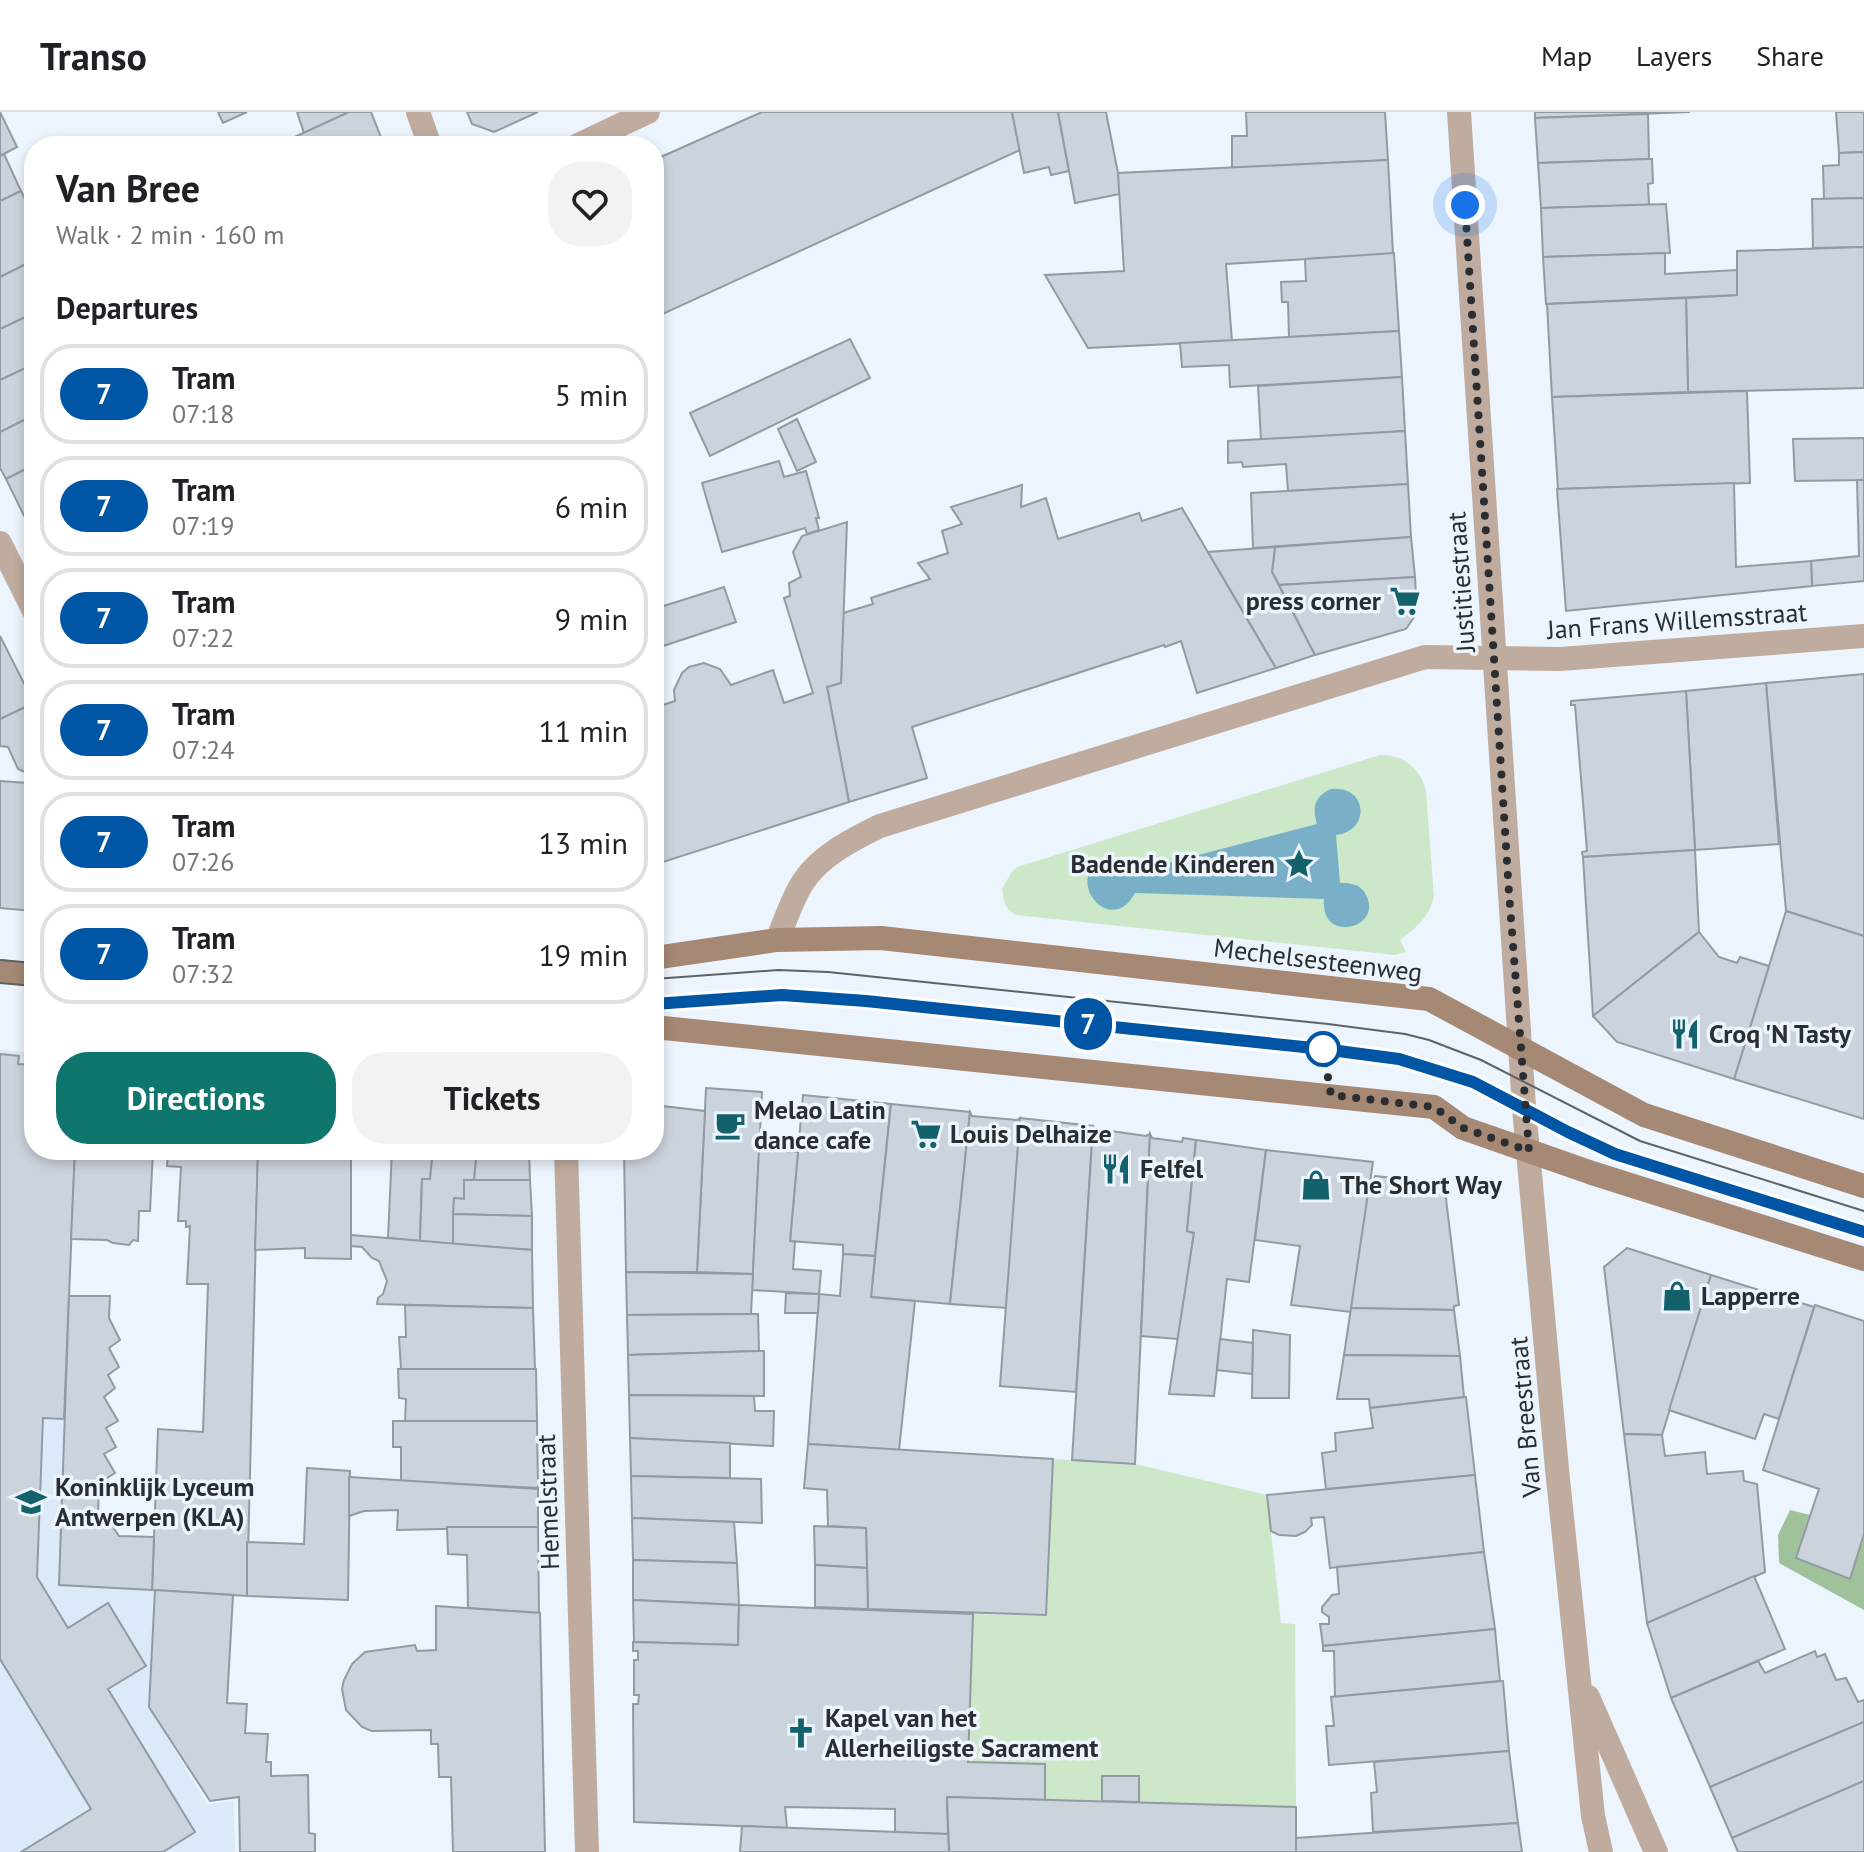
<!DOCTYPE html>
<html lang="en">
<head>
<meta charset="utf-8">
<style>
  :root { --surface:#fff; --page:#f2f2f2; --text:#202124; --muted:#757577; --line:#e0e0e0; --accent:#0f766e }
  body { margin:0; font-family:"PT Sans",sans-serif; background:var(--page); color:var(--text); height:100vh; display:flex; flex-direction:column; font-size:30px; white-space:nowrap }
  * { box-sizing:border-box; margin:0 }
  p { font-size:26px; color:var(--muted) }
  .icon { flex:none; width:44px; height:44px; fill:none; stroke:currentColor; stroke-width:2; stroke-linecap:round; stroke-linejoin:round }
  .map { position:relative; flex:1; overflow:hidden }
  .sheet { position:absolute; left:24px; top:24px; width:640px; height:1024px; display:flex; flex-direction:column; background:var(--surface); border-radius:32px; box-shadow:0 4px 12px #0003 }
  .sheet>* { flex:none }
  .badge { padding:0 16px; border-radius:26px; font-size:28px; line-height:52px }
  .you { position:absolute; width:40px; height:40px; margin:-20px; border:6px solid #fff; border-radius:50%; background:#1a73e8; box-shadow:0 0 0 12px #1a73e833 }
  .map>.badge { position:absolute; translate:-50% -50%; box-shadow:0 0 0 4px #fff }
  h2 { padding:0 32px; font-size:30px; line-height:72px }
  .round { display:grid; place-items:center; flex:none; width:84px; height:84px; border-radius:32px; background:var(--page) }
  .headline { display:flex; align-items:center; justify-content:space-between; height:136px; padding:0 32px }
  h1 { font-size:38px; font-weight:700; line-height:60px }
  .primary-button { display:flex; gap:16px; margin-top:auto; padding:16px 32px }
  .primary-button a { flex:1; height:92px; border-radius:32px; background:var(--accent); color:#fff; font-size:32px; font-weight:700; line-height:92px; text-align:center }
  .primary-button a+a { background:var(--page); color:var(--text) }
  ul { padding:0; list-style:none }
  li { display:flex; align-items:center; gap:24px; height:100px; margin:0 16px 12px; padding:0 16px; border:4px solid var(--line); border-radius:32px }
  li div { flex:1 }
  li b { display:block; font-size:30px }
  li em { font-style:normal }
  li .badge { min-width:88px; font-weight:700; text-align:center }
  header { display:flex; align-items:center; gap:48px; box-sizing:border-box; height:112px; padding:0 40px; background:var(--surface); border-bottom:2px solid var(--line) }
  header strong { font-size:38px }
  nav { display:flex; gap:44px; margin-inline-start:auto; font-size:28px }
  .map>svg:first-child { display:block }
  .built { fill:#dce9f9 }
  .green { fill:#cde7c9 }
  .forest { fill:#a0c29a }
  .water { fill:#79b0c7 }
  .building { fill:#cbd3dd; stroke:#929aa3; stroke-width:2 }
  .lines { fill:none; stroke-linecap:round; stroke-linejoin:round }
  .minor { stroke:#bfac9e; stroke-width:24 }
  .tertiary { stroke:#bfac9e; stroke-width:24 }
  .secondary { stroke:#a58974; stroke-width:24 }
  .tram { stroke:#5d6267; stroke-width:2 }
  .line-casing { stroke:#fff; stroke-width:18 }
  .line { stroke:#0056a4; stroke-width:12 }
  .walk { stroke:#2a2d31; stroke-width:8; stroke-dasharray:0 14.4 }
  .stop-dot { fill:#fff; stroke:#0056a4; stroke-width:4 }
  .labels { text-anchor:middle; stroke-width:7; stroke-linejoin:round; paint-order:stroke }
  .street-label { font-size:26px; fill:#2a2d31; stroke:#ecf4fe }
  .poi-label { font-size:26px; font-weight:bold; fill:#2a2d31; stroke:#ecf4fe; text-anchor:start }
</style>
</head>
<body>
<header>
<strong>Transo</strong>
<nav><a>Map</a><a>Layers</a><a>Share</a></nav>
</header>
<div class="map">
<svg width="1864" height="1740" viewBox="0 0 1864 1740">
  <rect width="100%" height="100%" fill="#ecf4fe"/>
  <path class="built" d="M0 938 34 941V1038H75L59 1472 155 1478 149 1595 207 1692 234 1689 235 1740H0Z"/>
  <g class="green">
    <path d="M1380 643C1404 643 1420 656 1426 679L1434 785C1428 806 1417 815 1400 828L1406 840 1395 843 1016 803C1004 797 1004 788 1002 777L1011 761 1017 755Z"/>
    <path d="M1053 1347 1135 1352 1267 1383 1281 1511 1295 1512 1296 1695 1139 1690V1664H1103L1102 1689 1045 1688V1652L968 1650 973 1502 1046 1504Z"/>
  </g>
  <path class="forest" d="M1790 1398 1864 1416V1498L1779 1451 1778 1423Z"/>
  <path class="water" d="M1331 677C1368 673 1371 719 1336 723L1340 771C1351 771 1361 772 1366 783 1384 816 1320 833 1324 787L1135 781C1110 828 1062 763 1104 750 1116 747 1125 752 1133 760L1317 712C1312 697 1314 684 1331 677Z"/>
  <g class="building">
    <path d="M0 0 17 35 0 44Z"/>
    <path d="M218 0H247L223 11Z"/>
    <path d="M297 0H349L304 21Z"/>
    <path d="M349 0H371L384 33 275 34Z"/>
    <path d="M467 0H538L494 20 472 12Z"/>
    <path d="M762 0H1012L1020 38 654 206V48Z"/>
    <path d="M1012 0H1058L1069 59 1051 63 1049 55 1024 61Z"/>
    <path d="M1058 0H1106L1118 61 1120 82 1075 91Z"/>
    <path d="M1246 0H1385L1388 48 1232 56V24H1247Z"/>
    <path d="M1535 0H1690L1535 6Z"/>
    <path d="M1836 0H1864V40L1839 41Z"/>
    <path d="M1648 2 1649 47 1538 51 1535 6Z"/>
    <path d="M1864 40V86L1824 87 1823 54 1839 53V41Z"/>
    <path d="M4 42 21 79 0 89V44Z"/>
    <path d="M1649 47H1652L1653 71 1648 72 1649 93 1541 96 1538 51Z"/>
    <path d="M1388 48 1393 142 1226 152 1232 229 1088 236 1045 163 1124 159 1118 61Z"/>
    <path d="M21 79 34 105V148L0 165V89Z"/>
    <path d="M1864 86V135L1813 136 1812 87Z"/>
    <path d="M1666 92 1670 141 1543 145 1541 96Z"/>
    <path d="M1864 135V276L1688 280 1686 186 1737 183V139Z"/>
    <path d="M1394 141 1399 219 1289 225 1288 190H1282L1281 170 1306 169 1305 147Z"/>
    <path d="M1665 141V162L1737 158V183L1546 192 1543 145Z"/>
    <path d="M34 148V201L0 217V165Z"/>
    <path d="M1686 186 1688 280 1552 285 1547 192Z"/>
    <path d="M34 201V252L0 268V217Z"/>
    <path d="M1399 219 1402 265 1230 275 1229 253 1182 255 1180 231Z"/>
    <path d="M850 227 870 266 710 344 690 301Z"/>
    <path d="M34 252V303L0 320V268Z"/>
    <path d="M1402 265 1405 319 1261 328 1258 274Z"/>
    <path d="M1747 279 1750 371 1558 377 1552 285Z"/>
    <path d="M34 303V353L6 367 0 356V320Z"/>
    <path d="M797 307 816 350 797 359 778 317Z"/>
    <path d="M1405 319 1408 372 1288 379 1286 352 1243 355 1242 350 1228 351V329Z"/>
    <path d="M1864 326V368L1795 369 1793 327Z"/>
    <path d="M779 349 784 365 806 359 819 406H816L819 418 807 422 805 416 722 440 702 371Z"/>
    <path d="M34 353V424L6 367Z"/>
    <path d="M1857 368H1864V469L1812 474 1811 449 1859 444Z"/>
    <path d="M1734 371 1736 455 1811 449 1812 474 1566 499 1557 377Z"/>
    <path d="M1408 372 1411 425 1253 436 1251 381Z"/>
    <path d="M1022 373 1021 395 1046 386 1058 427 1139 401 1142 409 1182 396 1276 556 1197 581 1181 529 1165 535 1164 533 912 615 927 666 849 690 827 575 841 571 843 501 873 492 871 486 930 467 918 451 948 441 942 419 962 412 951 395Z"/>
    <path d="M847 410 841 571 827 575 849 690 654 753V596L675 589 674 578 682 561 689 555 704 551 720 557 731 573 773 558 784 591 813 581 784 486 790 484 789 471 801 465 793 440 802 424Z"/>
    <path d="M1411 425 1415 465 1279 473 1272 460 1275 435Z"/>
    <path d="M1275 435 1272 460 1315 543 1276 556 1208 440Z"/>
    <path d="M1415 465 1417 501 1406 517 1315 543 1279 473Z"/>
    <path d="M724 475 736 510 654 537V497Z"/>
    <path d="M0 524 34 591 0 607Z"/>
    <path d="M1864 562V824L1786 799 1766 571Z"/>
    <path d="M1766 571 1779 732 1695 738 1686 579Z"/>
    <path d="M1686 579 1695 738 1583 745 1582 740 1587 739 1575 593H1571V589Z"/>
    <path d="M34 591V660L29 662 18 657 8 635 0 634V607Z"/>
    <path d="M0 669 28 671 26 695H34L33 799 0 796Z"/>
    <path d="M1695 738 1699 820 1593 904 1583 745Z"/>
    <path d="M1786 799 1864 824V1007L1734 967Z"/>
    <path d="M1699 820 1719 845 1737 851 1740 845 1769 854 1734 967 1617 930 1593 904Z"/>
    <path d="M0 942 19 944 18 952 34 953V1038H75L64 1307 43 1306 37 1465 68 1516 108 1491 146 1554 108 1577 195 1720 163 1740H21L91 1697 0 1547Z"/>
    <path d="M706 976 762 980 753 1162 697 1160Z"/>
    <path d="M803 983 891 992 875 1144 843 1142V1133L790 1129Z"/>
    <path d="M891 992 970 1000 950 1192 871 1185Z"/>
    <path d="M654 993 705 999 697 1160H626L624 1038H654Z"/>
    <path d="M970 1000 972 1004 1017 1008 1020 1006 1007 1196 950 1192Z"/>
    <path d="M1020 1006 1093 1014 1076 1280 1000 1274Z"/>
    <path d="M1093 1014 1097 1017 1146 1024 1150 1022 1135 1352 1072 1348Z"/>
    <path d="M1150 1022 1152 1026 1182 1030 1183 1026 1196 1028 1187 1119 1194 1121 1178 1227 1141 1224Z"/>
    <path d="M1196 1028 1266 1038 1249 1170 1227 1167 1214 1284 1169 1282 1194 1121 1187 1119Z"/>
    <path d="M75 1038H153L150 1099H139L138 1129 133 1128 129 1133 113 1131 107 1128 71 1127Z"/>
    <path d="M168 1038H258L247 1484 152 1478 158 1317 203 1320 208 1172H187L190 1114 186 1115V1109H178L181 1055 167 1054Z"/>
    <path d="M258 1038H351V1147L305 1146V1136L255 1138Z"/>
    <path d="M392 1038H433L430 1067H422L420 1129 388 1126Z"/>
    <path d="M433 1038H477L474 1068H464V1087L454 1086 453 1132 420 1129 422 1067H430Z"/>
    <path d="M477 1038H529L530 1068H474Z"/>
    <path d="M759 1038 798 1040 790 1129 795 1130 793 1157 821 1159 819 1182 752 1178Z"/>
    <path d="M1266 1038 1373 1050 1351 1200 1291 1193 1300 1134 1255 1128Z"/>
    <path d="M1375 1064 1444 1071 1459 1193 1454 1194V1198L1351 1196 1370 1068H1374Z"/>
    <path d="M464 1068H530L532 1104 453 1102 454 1086 464 1087Z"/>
    <path d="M453 1102 532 1104V1138L453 1132Z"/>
    <path d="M351 1123 532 1138 533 1196 377 1192 378 1186 383 1182 387 1169 379 1149 372 1146 362 1135 351 1134Z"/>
    <path d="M1627 1136 1711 1163 1662 1323 1624 1322 1604 1155Z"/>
    <path d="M843 1142 875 1144 871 1185 915 1189 899 1338 808 1332 819 1182 840 1184Z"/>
    <path d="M626 1160 753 1162 751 1202 627 1203Z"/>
    <path d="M1711 1163 1814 1195 1779 1307 1764 1302 1755 1327 1669 1298Z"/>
    <path d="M786 1181 819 1182 818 1201H785Z"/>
    <path d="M69 1184H110L109 1206 120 1228 109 1236 119 1255 108 1263 115 1276 104 1285 118 1309 106 1316 116 1335 104 1342 115 1361 99 1371 98 1404 106 1405 119 1424 154 1425 152 1478 59 1473Z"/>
    <path d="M405 1193 533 1196 535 1258 401 1257 399 1225H406Z"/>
    <path d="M1815 1193 1864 1209V1422L1850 1467 1796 1446 1819 1377 1763 1358Z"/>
    <path d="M1351 1196 1454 1198 1460 1244 1344 1243Z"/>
    <path d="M751 1202H758L759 1239 628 1243 627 1203Z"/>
    <path d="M1253 1218 1290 1223 1289 1286H1252Z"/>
    <path d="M1220 1227 1253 1231 1252 1262 1217 1258Z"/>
    <path d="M759 1239H764V1284L629 1283 628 1243Z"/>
    <path d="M1344 1243 1460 1244 1464 1285 1370 1296 1369 1287H1337Z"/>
    <path d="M398 1257H536L537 1309H405L406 1287 399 1286Z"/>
    <path d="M629 1283 754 1284 755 1299H774L773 1334 630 1326Z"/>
    <path d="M1466 1285 1475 1363 1326 1377 1322 1341 1336 1339 1335 1321 1373 1316 1370 1296Z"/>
    <path d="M393 1309H537L538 1376 401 1369V1335H393Z"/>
    <path d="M1624 1322 1662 1323 1665 1344 1705 1340 1707 1362 1743 1359 1744 1369 1757 1372 1765 1460 1647 1511Z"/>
    <path d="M630 1326 730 1331V1366L631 1364Z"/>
    <path d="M808 1332 1053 1347 1046 1503 868 1497 866 1416 828 1414 827 1378 804 1376Z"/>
    <path d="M307 1356 350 1359 348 1488 247 1484V1430L304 1432Z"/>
    <path d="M1475 1363 1484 1440 1330 1456 1324 1405 1311 1406 1312 1413 1305 1420 1296 1424 1279 1423 1271 1419 1267 1383Z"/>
    <path d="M631 1364 761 1367 762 1411 632 1406Z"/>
    <path d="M349 1365 538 1377V1415L397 1418 398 1398 364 1399 349 1404Z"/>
    <path d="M632 1406 734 1410 737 1451 633 1448Z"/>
    <path d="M814 1414 866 1416 867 1456 815 1453Z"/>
    <path d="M447 1415H538L539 1501 468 1496 467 1443 448 1442Z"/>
    <path d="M1484 1440 1495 1517 1323 1534 1320 1512H1329V1505L1322 1500V1495L1332 1483 1339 1482 1337 1455Z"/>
    <path d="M633 1448 737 1451 739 1493 633 1488Z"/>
    <path d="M815 1453 867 1456 868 1497 815 1495Z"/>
    <path d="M1754 1464 1785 1537 1671 1586 1647 1511Z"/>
    <path d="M155 1478 233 1483 227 1591 247 1592 245 1621 268 1622 266 1650H271V1664L308 1663 309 1721 315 1722V1740H240L239 1685 210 1689 149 1595Z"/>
    <path d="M633 1488 739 1493 738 1533 634 1530Z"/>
    <path d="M739 1493 973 1502 968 1650 1045 1652V1688L947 1685 948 1722 895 1721V1697L785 1695 787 1716 634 1710 633 1592H638L639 1583H634V1548H638V1539H633V1530L738 1533Z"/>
    <path d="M436 1494 540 1501 545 1740H453L451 1665H439L438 1632H431V1618L372 1619 362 1615 346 1598 342 1577 344 1568 352 1552 365 1540 415 1533 417 1539 436 1538Z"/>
    <path d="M1495 1517 1500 1569 1335 1585 1334 1539H1323V1534Z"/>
    <path d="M1815 1539 1817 1545 1825 1542 1836 1568 1846 1566 1858 1590 1864 1588V1610L1710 1675 1671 1586 1758 1549 1765 1561Z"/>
    <path d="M1503 1569 1509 1639 1329 1653 1326 1614H1334L1331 1585Z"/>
    <path d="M1864 1610V1669L1732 1726 1710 1675Z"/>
    <path d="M1509 1639 1518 1711 1373 1720 1371 1681 1377 1680 1374 1650Z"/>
    <path d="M1102 1664H1139V1690L1102 1689Z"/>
    <path d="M1864 1669V1740H1738L1732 1726Z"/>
    <path d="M947 1685 1296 1695V1740H949Z"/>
    <path d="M1518 1711 1522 1740H1296V1726Z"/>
    <path d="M742 1714 948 1722 949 1740H740Z"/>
  </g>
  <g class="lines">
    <g class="minor">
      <path d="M418 0 430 34"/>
      <path d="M576 34 648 0"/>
      <path d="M0 431 34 499"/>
      <path d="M777 828C785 810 792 787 803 770 821 743 852 728 880 714L1425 545 1560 547 1864 524"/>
      <path d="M566 1038 587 1740"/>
    </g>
    <g class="tertiary">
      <path d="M1459 0 1524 996 1557 1357 1593 1704 1601 1740"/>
      <path d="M1588 1585 1656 1740"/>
    </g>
    <g class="secondary">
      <path d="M654 846 777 828 881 826 1429 887 1644 1003 1864 1074"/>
      <path d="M0 859 34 863"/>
      <path d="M654 915 1434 995 1463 1016 1592 1061 1864 1147"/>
    </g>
    <g class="tram">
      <path d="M0 848 34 851"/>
      <path d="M654 867 778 858 828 860 1328 912 1405 922 1429 928 1481 948 1640 1029 1864 1099"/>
      <path d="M0 871 34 874"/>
      <path d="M654 892 782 883 866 889 1323 937 1399 947 1458 965 1615 1042 1864 1120"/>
    </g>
  </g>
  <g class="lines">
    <g class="line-casing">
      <path id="line" d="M654 892 782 883 866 889 1323 937 1399 947 1473 970 1568 1020 1615 1042 1864 1120"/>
    </g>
    <use href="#line" class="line"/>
    <path class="walk" d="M1323 937 1331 983 1434 995 1463 1016 1529 1039 1509 781 1465 93"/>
  </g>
  <defs>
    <g id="supermarket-bare" transform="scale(2.4)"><path d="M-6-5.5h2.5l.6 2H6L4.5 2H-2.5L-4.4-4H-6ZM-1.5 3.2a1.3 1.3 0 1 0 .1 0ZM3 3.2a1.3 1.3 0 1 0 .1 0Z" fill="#13616b" stroke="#ecf4fe" stroke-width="2.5" paint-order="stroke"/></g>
    <g id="sight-bare" transform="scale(2.4)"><path d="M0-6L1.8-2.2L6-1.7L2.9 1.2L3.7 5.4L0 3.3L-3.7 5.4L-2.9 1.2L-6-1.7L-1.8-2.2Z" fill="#13616b" stroke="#ecf4fe" stroke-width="2.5" paint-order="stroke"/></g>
    <g id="restaurant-bare" transform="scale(2.4)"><path d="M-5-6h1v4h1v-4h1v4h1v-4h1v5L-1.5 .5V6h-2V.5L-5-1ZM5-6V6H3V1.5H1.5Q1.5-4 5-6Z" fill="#13616b" stroke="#ecf4fe" stroke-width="2.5" paint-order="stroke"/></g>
    <g id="cafe-bare" transform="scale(2.4)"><path d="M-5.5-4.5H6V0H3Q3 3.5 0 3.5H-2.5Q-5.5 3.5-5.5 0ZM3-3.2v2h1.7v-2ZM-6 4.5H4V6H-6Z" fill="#13616b" stroke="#ecf4fe" stroke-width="2.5" paint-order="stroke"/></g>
    <g id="shop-bare" transform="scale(2.4)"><path d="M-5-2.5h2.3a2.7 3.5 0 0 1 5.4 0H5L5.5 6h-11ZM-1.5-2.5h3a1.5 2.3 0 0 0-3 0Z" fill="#13616b" stroke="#ecf4fe" stroke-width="2.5" paint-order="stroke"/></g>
    <g id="university-bare" transform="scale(2.4)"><path d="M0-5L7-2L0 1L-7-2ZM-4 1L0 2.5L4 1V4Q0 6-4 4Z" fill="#13616b" stroke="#ecf4fe" stroke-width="2.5" paint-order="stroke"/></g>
    <g id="church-bare" transform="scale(2.4)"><path d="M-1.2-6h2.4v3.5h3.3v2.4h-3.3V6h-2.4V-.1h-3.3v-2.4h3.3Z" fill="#13616b" stroke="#ecf4fe" stroke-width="2.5" paint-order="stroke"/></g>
  </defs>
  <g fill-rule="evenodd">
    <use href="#supermarket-bare" x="1405" y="489"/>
    <use href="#sight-bare" x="1299" y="752"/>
    <use href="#restaurant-bare" x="1685" y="922"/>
    <use href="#cafe-bare" x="730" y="1013"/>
    <use href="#supermarket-bare" x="926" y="1022"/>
    <use href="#restaurant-bare" x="1116" y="1057"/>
    <use href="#shop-bare" x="1316" y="1073"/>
    <use href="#shop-bare" x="1677" y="1184"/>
    <use href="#university-bare" x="31" y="1390"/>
    <use href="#church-bare" x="801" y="1621"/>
  </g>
  <circle class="stop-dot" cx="1323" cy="937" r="16"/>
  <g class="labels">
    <g class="street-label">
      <text transform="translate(1461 470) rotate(-94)" y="9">Justitiestraat</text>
      <text transform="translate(1677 509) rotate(-4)" y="9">Jan Frans Willemsstraat</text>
      <text transform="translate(1318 848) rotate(7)" y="9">Mechelsesteenweg</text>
      <text transform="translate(1525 1305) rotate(-95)" y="9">Van Breestraat</text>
      <text transform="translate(548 1390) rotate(-92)" y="9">Hemelstraat</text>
    </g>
    <g class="poi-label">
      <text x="1381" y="498" text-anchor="end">press corner</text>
      <text x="1275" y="761" text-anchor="end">Badende Kinderen</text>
      <text x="1709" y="931">Croq 'N Tasty</text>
      <text x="754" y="1007">Melao Latin<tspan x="754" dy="30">dance cafe</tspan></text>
      <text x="950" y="1031">Louis Delhaize</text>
      <text x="1140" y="1066">Felfel</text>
      <text x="1340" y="1082">The Short Way</text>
      <text x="1701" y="1193">Lapperre</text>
      <text x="55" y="1384">Koninklijk Lyceum<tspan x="55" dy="30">Antwerpen (KLA)</tspan></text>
      <text x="825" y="1615">Kapel van het<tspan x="825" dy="30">Allerheiligste Sacrament</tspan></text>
    </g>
  </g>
</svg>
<div class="you" style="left:1465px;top:93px"></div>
<b class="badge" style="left:1088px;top:912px;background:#0056a4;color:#fff">7</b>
<section class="sheet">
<div class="headline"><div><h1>Van Bree</h1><p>Walk · 2 min · 160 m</p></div><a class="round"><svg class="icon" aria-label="heart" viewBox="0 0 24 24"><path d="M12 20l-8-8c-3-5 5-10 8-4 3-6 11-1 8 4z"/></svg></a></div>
<h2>Departures</h2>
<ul>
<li><span class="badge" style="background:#0056a4;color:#fff">7</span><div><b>Tram</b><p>07:18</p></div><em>5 min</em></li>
<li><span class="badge" style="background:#0056a4;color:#fff">7</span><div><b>Tram</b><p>07:19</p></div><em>6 min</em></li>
<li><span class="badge" style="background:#0056a4;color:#fff">7</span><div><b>Tram</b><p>07:22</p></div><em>9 min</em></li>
<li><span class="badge" style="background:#0056a4;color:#fff">7</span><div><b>Tram</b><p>07:24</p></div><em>11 min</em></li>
<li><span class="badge" style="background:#0056a4;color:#fff">7</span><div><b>Tram</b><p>07:26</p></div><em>13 min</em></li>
<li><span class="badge" style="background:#0056a4;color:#fff">7</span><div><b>Tram</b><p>07:32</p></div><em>19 min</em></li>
</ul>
<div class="primary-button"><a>Directions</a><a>Tickets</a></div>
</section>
</div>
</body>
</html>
